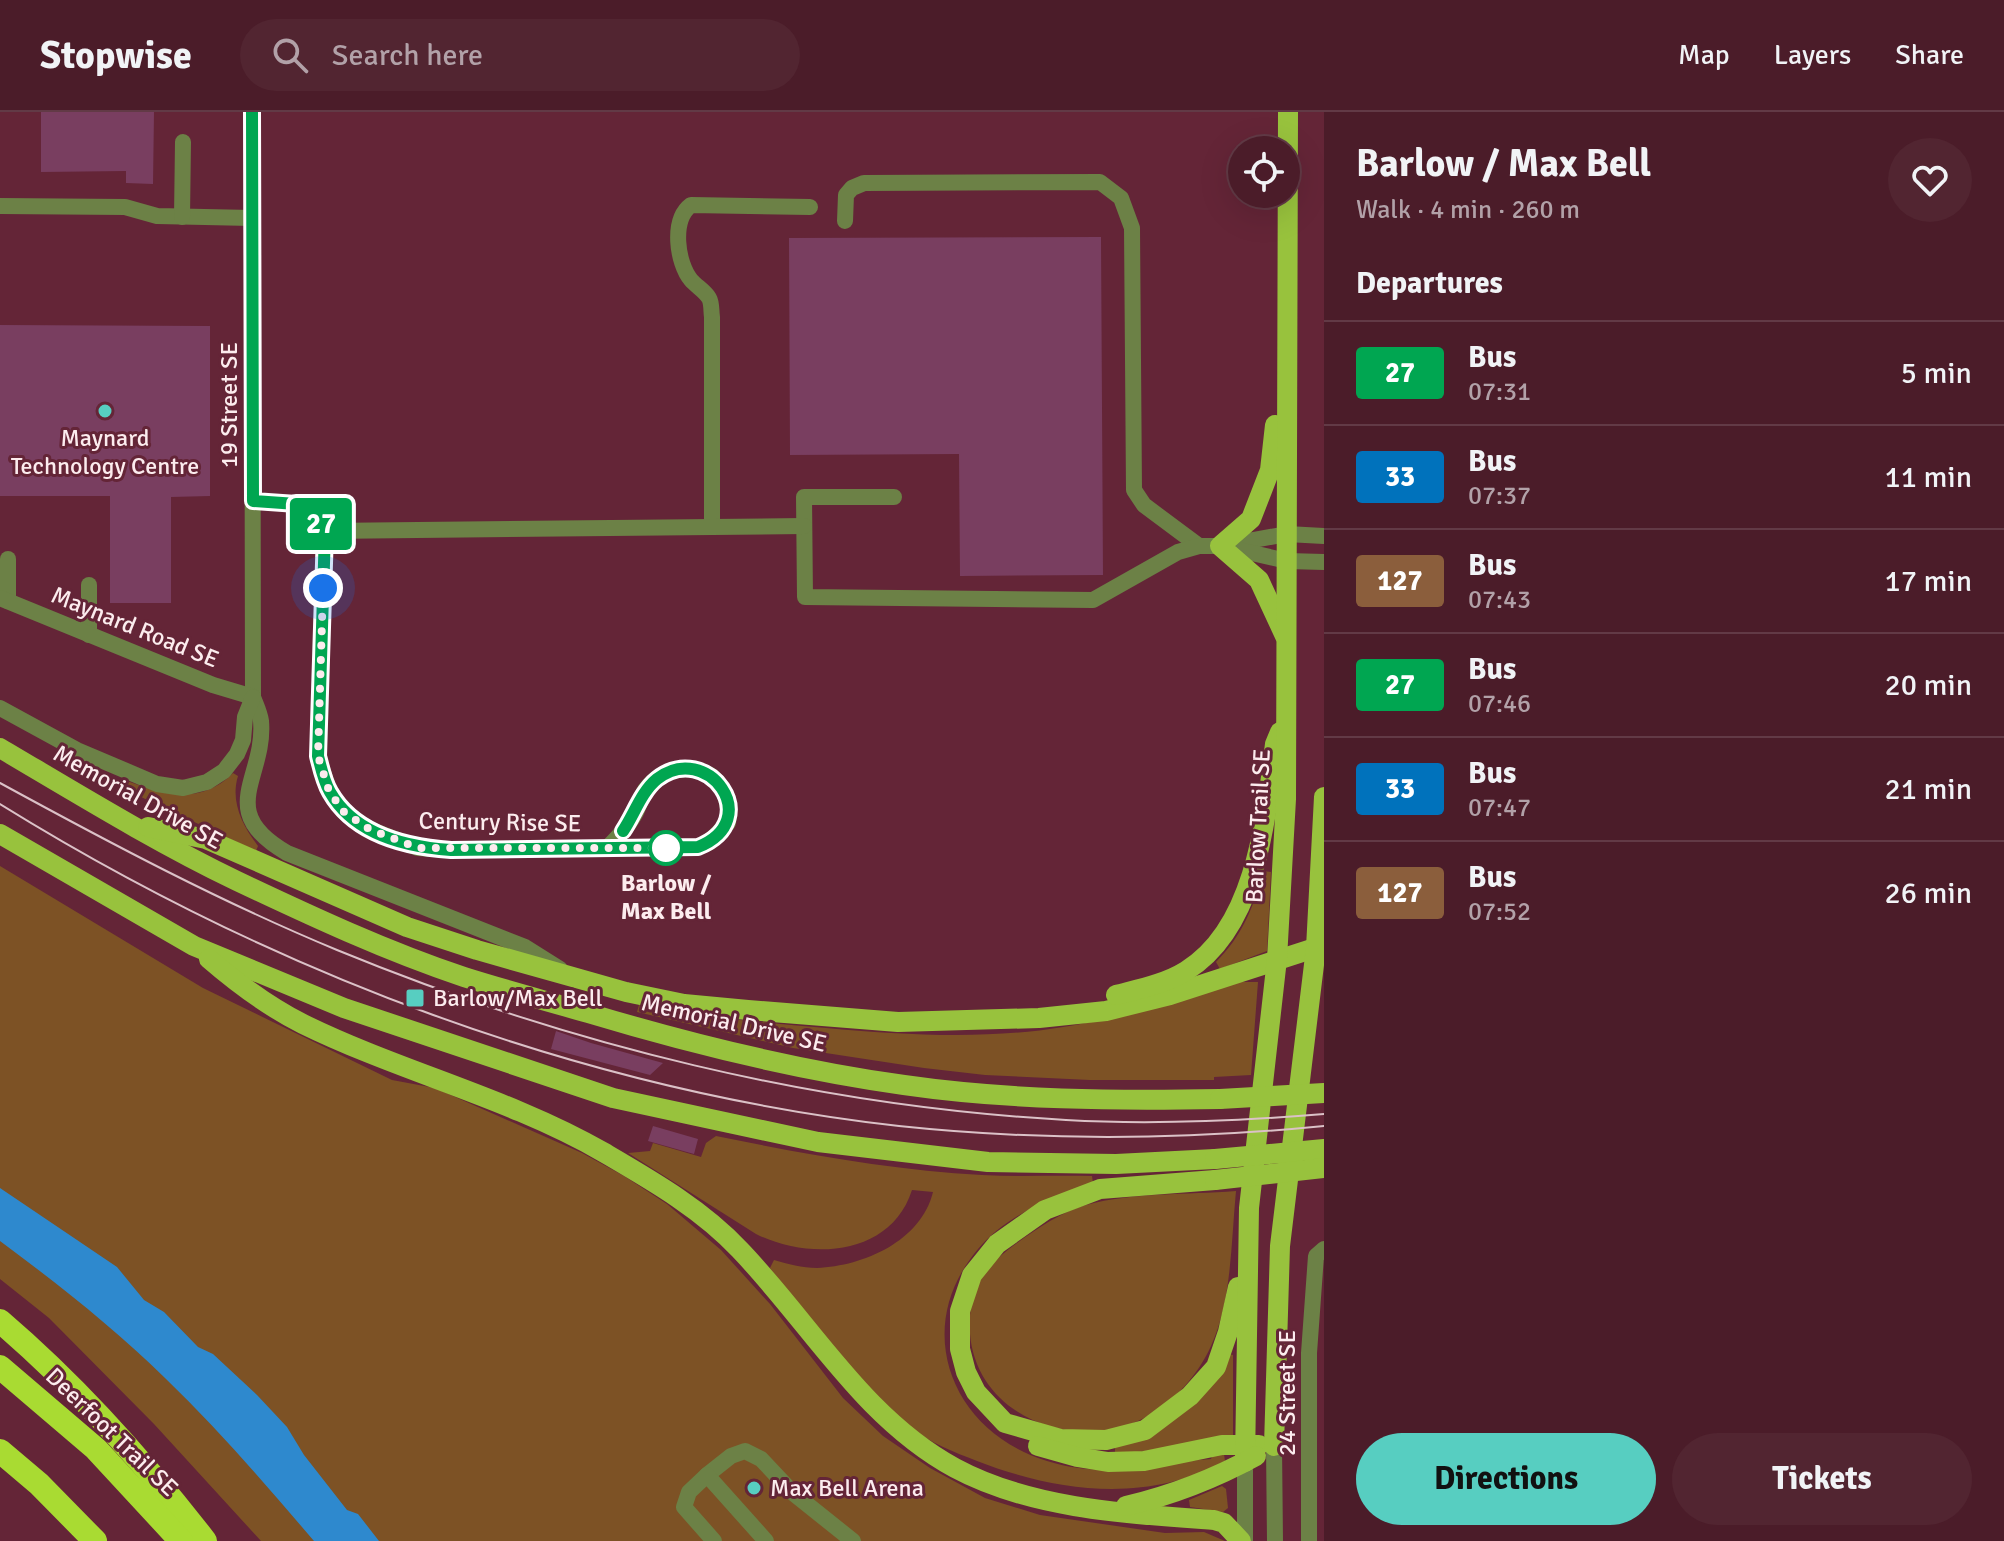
<!DOCTYPE html>
<html lang="en">
<head>
<meta charset="utf-8">
<style>
  :root { --surface:#4b1c29; --page:#522531; --text:#f1f3f6; --muted:#b2a1a8; --line:#623a46; --accent:#57cec1 }
  body { margin:0; font-family:Signika,sans-serif; background:var(--page); color:var(--text); height:100vh; display:flex; flex-direction:column; font-size:30px; white-space:nowrap }
  * { box-sizing:border-box; margin:0 }
  p { font-size:26px; color:var(--muted) }
  .icon { flex:none; width:44px; height:44px; fill:none; stroke:currentColor; stroke-width:2; stroke-linecap:round; stroke-linejoin:round }
  .map { position:relative; flex:1; overflow:hidden }
  .details { display:flex; flex-direction:column; background:var(--surface); width:680px }
  .details>* { flex:none }
  .badge { padding:0 16px; border-radius:6px; font-size:28px; line-height:52px }
  .buttons { position:absolute; left:1228px; top:24px; display:grid; gap:16px }
  .buttons a { display:grid; place-items:center; width:72px; height:72px; border-radius:50%; background:var(--surface); box-shadow:0 8px 32px #0002,0 0 0 2px var(--line); font-size:40px }
  .you { position:absolute; width:40px; height:40px; margin:-20px; border:6px solid #fff; border-radius:50%; background:#1a73e8; box-shadow:0 0 0 12px #1a73e833 }
  .map>.badge { position:absolute; translate:-50% -50%; box-shadow:0 0 0 4px #fff }
  h2 { padding:0 32px; font-size:30px; line-height:72px }
  .round { display:grid; place-items:center; flex:none; width:84px; height:84px; border-radius:42px; background:var(--page) }
  .headline { display:flex; align-items:center; justify-content:space-between; height:136px; padding:0 32px }
  h1 { font-size:38px; font-weight:700; line-height:60px }
  .cta { display:flex; gap:16px; margin-top:auto; padding:16px 32px }
  .cta a { flex:1; height:92px; border-radius:48px; background:var(--accent); color:#111; font-size:32px; font-weight:700; line-height:92px; text-align:center }
  .cta a+a { background:var(--page); color:var(--text) }
  ul { padding:0; list-style:none }
  li { display:flex; align-items:center; gap:24px; height:104px; padding:0 32px; border-top:2px solid var(--line) }
  li div { flex:1 }
  li b { display:block; font-size:30px }
  li em { font-style:normal }
  li .badge { min-width:88px; font-weight:700; text-align:center }
  header { display:flex; align-items:center; gap:48px; box-sizing:border-box; height:112px; padding:0 40px; background:var(--surface); border-bottom:2px solid var(--line) }
  header strong { font-size:38px }
  nav { display:flex; gap:44px; margin-inline-start:auto; font-size:28px }
  .search { width:560px; height:72px; background:var(--page); display:flex; align-items:center; gap:20px; box-sizing:border-box; padding:0 28px; border-radius:44px; color:var(--muted); font-size:30px }
  main { display:flex; flex:1; min-height:0 }
  .map>svg:first-child { display:block }
  .green { fill:#7d5225 }
  .water { fill:#2e89ce }
  .building { fill:#793e60 }
  .lines { fill:none; stroke-linecap:round; stroke-linejoin:round }
  .minor { stroke:#6c8146; stroke-width:16 }
  .major { stroke:#98c23d; stroke-width:20 }
  .highway { stroke:#a9db32; stroke-width:24 }
  .tram { stroke:#dbc1c7; stroke-width:2 }
  .major-bridge { stroke:#98c23d; stroke-width:20 }
  .line-casing { stroke:#fff; stroke-width:18 }
  .line { stroke:#00a651; stroke-width:12 }
  .walk { stroke:#fcecee; stroke-width:8; stroke-dasharray:0 14.4 }
  .poi-dot { fill:#57cec1; stroke:#642537; stroke-width:3 }
  .stop-dot { fill:#fff; stroke:#00a651; stroke-width:4 }
  .labels { text-anchor:middle; stroke-width:6; stroke-linejoin:round; paint-order:stroke }
  .street-label { font-size:24px; fill:#fcecee; stroke:#642537 }
  .poi-label { font-size:24px; fill:#fcecee; stroke:#642537; text-anchor:start }
  .stop-label { font-size:24px; font-weight:bold; fill:#fcecee; stroke:#642537 }
</style>
</head>
<body>
<header>
<strong>Stopwise</strong>
<div class="search"><svg class="icon" aria-label="search" viewBox="0 0 24 24"><circle cx="10" cy="10" r="6"/><path d="M15 15l6 6"/></svg>Search here</div>
<nav><a>Map</a><a>Layers</a><a>Share</a></nav>
</header>
<main>
<div class="map">
<svg width="1324" height="1429" viewBox="0 0 1324 1429">
  <rect width="100%" height="100%" fill="#642537"/>
  <g class="green">
    <path d="M233 661 238 664C230 690 243 714 258 734L256 739 124 677 127 669C164 683 202 693 233 661Z"/>
    <path d="M0 754 203 876 392 968 435 976 582 1041 624 1064 667 1092 721 1138 770 1192 843 1286 883 1324 930 1356 985 1386 1040 1403 1165 1421 1204 1420 1225 1429H261L154 1312 49 1206 0 1167Z"/>
    <path d="M1263 759 1271 760 1267 839 1220 857 1216 850C1242 824 1254 795 1263 759Z"/>
    <path d="M1240 870H1258L1251 963 1214 965V968H1090L985 963 924 956 793 936 637 900 639 893C701 905 763 911 826 916 904 923 986 928 1063 915 1123 906 1182 886 1240 870Z"/>
    <path d="M716 1024C804 1042 893 1058 982 1063 1019 1065 1055 1063 1092 1064L1093 1071C1051 1086 1008 1102 978 1137 910 1217 952 1320 1047 1349 1109 1368 1150 1351 1211 1347L1213 1342H1224L1225 1349C1147 1392 1057 1380 977 1349 954 1340 930 1331 912 1316 893 1301 873 1284 857 1267 826 1232 799 1193 770 1156L774 1148C788 1152 802 1156 817 1156 864 1154 921 1129 933 1080L912 1078C891 1144 810 1149 756 1122L628 1041 650 1039 653 1031 701 1045 706 1031Z"/>
    <path d="M1236 1079C1231 1130 1232 1188 1211 1234 1198 1263 1174 1290 1146 1305 1077 1342 977 1306 970 1222 967 1180 983 1155 1017 1131 1038 1116 1061 1100 1086 1093 1134 1080 1186 1083 1236 1079Z"/>
    <path d="M1225 1241 1233 1243V1324C1193 1326 1155 1342 1115 1341V1333L1129 1330Z"/>
    <path d="M1222 1374 1226 1377 1228 1396 1223 1400 1190 1395 1189 1388Z"/>
  </g>
  <path class="water" d="M0 1076 117 1155 144 1188 164 1200 198 1235 213 1242 257 1283 287 1315 304 1343 347 1398 358 1402 379 1429H314C266 1373 218 1317 165 1266 114 1216 58 1172 0 1129Z"/>
  <g class="building">
    <path d="M41 0H154L153 72 126 71V59L41 60Z"/>
    <path d="M1101 125 1103 463 960 464 959 342 790 343 789 126Z"/>
    <path d="M0 213 210 214V384L171 385V491H110V384H0Z"/>
    <path d="M556 919 591 931 663 951 650 963 551 937Z"/>
    <path d="M653 1014 698 1027 694 1042 648 1029Z"/>
  </g>
  <g class="lines">
    <g class="minor">
      <path d="M252 0 253 585C256 593 260 601 261 609 266 666 214 699 287 741L525 835 560 857"/>
      <path d="M0 94 125 95 157 104 252 106"/>
      <path d="M182 105 183 30"/>
      <path d="M845 109 846 83 852 76 864 71 1100 70 1121 86 1132 116 1134 378 1144 393 1199 434"/>
      <path d="M894 385H804L805 485 1093 488 1178 440 1199 434H1220L1287 422 1324 424"/>
      <path d="M253 389 311 393 325 419 318 644 329 679 344 700 369 717 418 736 451 738 698 735 708 731 728 711C730 696 726 676 713 665 692 650 660 657 645 678 641 685 639 695 635 702 628 715 617 726 607 736"/>
      <path d="M712 415V205C711 199 712 191 709 186 705 179 696 174 691 168 677 151 671 108 691 93L810 95"/>
      <path d="M325 419 804 414"/>
      <path d="M1230 436 1287 449 1324 450"/>
      <path d="M8 447V489"/>
      <path d="M89 473V523"/>
      <path d="M0 486 213 573 253 585"/>
      <path d="M0 596 77 638 157 672 183 676 207 670 224 659 237 642 243 628 245 605 253 585"/>
      <path d="M1274 1334 1275 1429"/>
      <path d="M707 1363 731 1344 745 1339 761 1347 793 1381 853 1429"/>
      <path d="M714 1429 684 1395 689 1380 707 1363 766 1429"/>
      <path d="M1245 1429V1350"/>
      <path d="M1309 1429V1241L1316 1144 1324 1137"/>
    </g>
    <g class="major">
      <path d="M1275 313 1270 358 1251 407 1220 434 1259 468 1285 524"/>
      <path d="M0 636C78 682 156 730 237 769 311 804 386 839 464 865 505 878 547 889 588 901 691 932 797 958 904 973 1008 988 1115 989 1220 987"/>
      <path d="M148 715 206 727 407 815 477 838 626 880 684 892 748 898 898 910 1039 906 1106 899 1170 883 1324 833"/>
      <path d="M0 722 194 834 344 896 613 986 818 1030 988 1050 1116 1052 1215 1047"/>
      <path d="M209 847C238 872 269 895 303 912 401 960 509 986 603 1040 651 1068 702 1097 740 1138 811 1212 863 1306 955 1356 1031 1397 1129 1402 1214 1408L1224 1411 1241 1429"/>
      <path d="M1116 883C1139 877 1165 872 1186 859 1256 816 1266 707 1275 632L1280 620"/>
      <path d="M1215 1068 1100 1077 1045 1098 997 1132 972 1163 960 1199V1237L966 1260 976 1280 1005 1311 1061 1327 1106 1328 1145 1318 1190 1284 1216 1255 1228 1220 1238 1175"/>
      <path d="M1038 1334 1077 1345 1108 1350 1144 1349 1222 1333H1259"/>
      <path d="M1274 1334 1280 1134 1316 836 1324 685"/>
      <path d="M1245 1350 1249 1096 1277 847 1286 687 1288 0"/>
      <path d="M1126 1394C1173 1383 1214 1367 1256 1344"/>
    </g>
    <g class="highway">
      <path d="M0 1209C76 1274 144 1350 205 1429"/>
      <path d="M0 1255 96 1337 181 1429"/>
      <path d="M0 1339 39 1372 95 1429"/>
    </g>
    <g class="tram">
      <path d="M0 671C110 731 221 790 337 838 568 933 816 994 1066 1008 1152 1013 1239 1009 1324 1002"/>
      <path d="M0 692C271 860 581 978 899 1014 1040 1029 1183 1028 1324 1014"/>
    </g>
    <g class="major-bridge">
      <path d="M1220 987 1324 981"/>
      <path d="M1215 1047 1324 1037"/>
      <path d="M1215 1068 1324 1056"/>
    </g>
  </g>
  <g class="lines">
    <g class="line-casing">
      <path id="line" d="M252 0 253 389 311 393 325 419 318 644C321 656 324 670 330 680 354 722 406 735 451 738L698 735C766 708 707 628 657 667 641 680 634 703 623 719"/>
    </g>
    <use href="#line" class="line"/>
    <path class="walk" d="M323 476 318 644 329 679 344 700 369 717 418 736H673H666"/>
  </g>
  <g class="poi-dot">
    <circle cx="105" cy="299" r="8"/>
    <rect x="405" y="876" width="20" height="20" rx="4"/>
    <circle cx="754" cy="1376" r="8"/>
  </g>
  <circle class="stop-dot" cx="666" cy="736" r="16"/>
  <g class="labels">
    <g class="street-label">
      <text transform="translate(229 293) rotate(-90)" y="8">19 Street SE</text>
      <text transform="translate(135 515) rotate(22)" y="8">Maynard Road SE</text>
      <text transform="translate(138 685) rotate(29)" y="8">Memorial Drive SE</text>
      <text transform="translate(500 710) rotate(1)" y="8">Century Rise SE</text>
      <text transform="translate(1258 714) rotate(-87)" y="8">Barlow Trail SE</text>
      <text transform="translate(734 911) rotate(13)" y="8">Memorial Drive SE</text>
      <text transform="translate(1287 1281) rotate(-90)" y="8">24 Street SE</text>
      <text transform="translate(112 1320) rotate(44)" y="8">Deerfoot Trail SE</text>
    </g>
    <g class="poi-label">
      <text x="105" y="334" text-anchor="middle">Maynard<tspan x="105" dy="28">Technology Centre</tspan></text>
      <text x="433" y="894">Barlow/Max Bell</text>
      <text x="770" y="1384">Max Bell Arena</text>
    </g>
    <g class="stop-label">
      <text x="666" y="779">Barlow /<tspan x="666" dy="28">Max Bell</tspan></text>
    </g>
  </g>
</svg>
<div class="buttons">
<a><svg class="icon" aria-label="locate" viewBox="0 0 24 24"><circle cx="12" cy="12" r="6"/><path d="M12 2v4M12 18v4M2 12h4M18 12h4"/></svg></a>
</div>
<div class="you" style="left:323px;top:476px"></div>
<b class="badge" style="left:321px;top:412px;background:#00a651;color:#fff">27</b>
</div>
<section class="details">
<div class="headline"><div><h1>Barlow / Max Bell</h1><p>Walk · 4 min · 260 m</p></div><a class="round"><svg class="icon" aria-label="heart" viewBox="0 0 24 24"><path d="M12 20l-8-8c-3-5 5-10 8-4 3-6 11-1 8 4z"/></svg></a></div>
<h2>Departures</h2>
<ul>
<li><span class="badge" style="background:#00a651;color:#fff">27</span><div><b>Bus</b><p>07:31</p></div><em>5 min</em></li>
<li><span class="badge" style="background:#0072bc;color:#fff">33</span><div><b>Bus</b><p>07:37</p></div><em>11 min</em></li>
<li><span class="badge" style="background:#8b5e3c;color:#fff">127</span><div><b>Bus</b><p>07:43</p></div><em>17 min</em></li>
<li><span class="badge" style="background:#00a651;color:#fff">27</span><div><b>Bus</b><p>07:46</p></div><em>20 min</em></li>
<li><span class="badge" style="background:#0072bc;color:#fff">33</span><div><b>Bus</b><p>07:47</p></div><em>21 min</em></li>
<li><span class="badge" style="background:#8b5e3c;color:#fff">127</span><div><b>Bus</b><p>07:52</p></div><em>26 min</em></li>
</ul>
<div class="cta"><a>Directions</a><a>Tickets</a></div>
</section>
</main>
</body>
</html>
